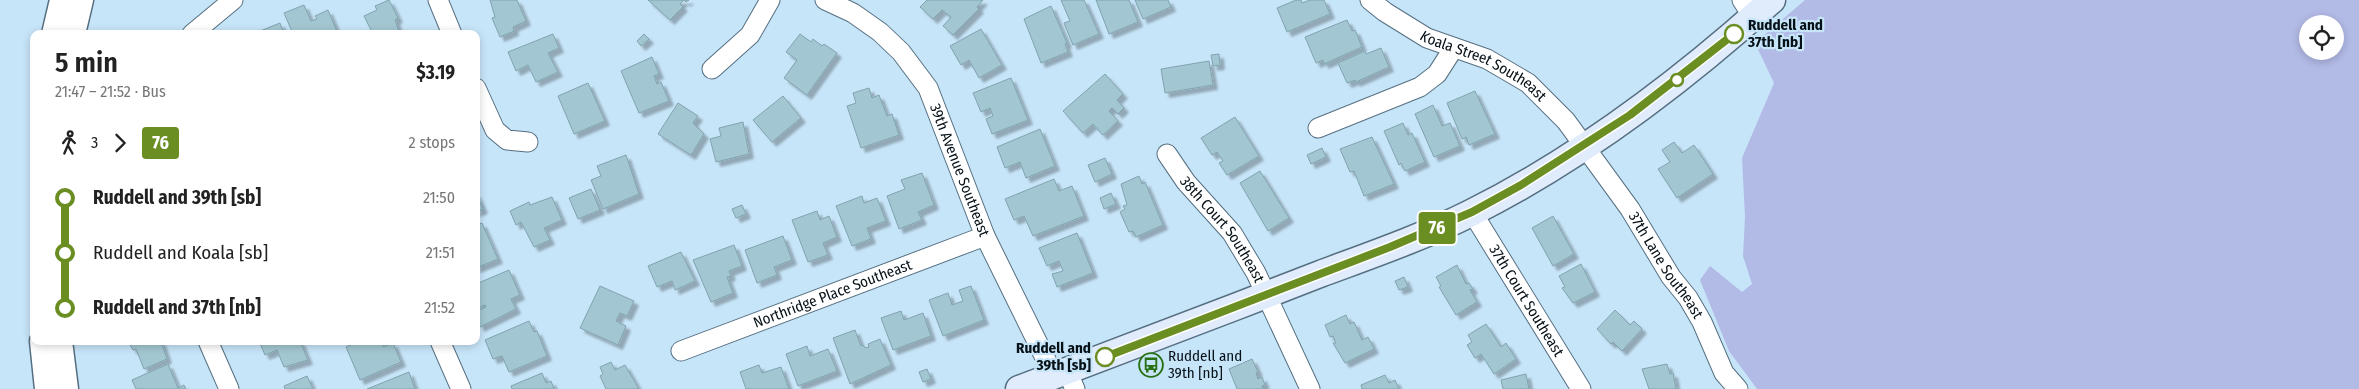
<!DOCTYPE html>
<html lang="en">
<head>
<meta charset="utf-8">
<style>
  :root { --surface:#fff; --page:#f2f2f2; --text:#222; --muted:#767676 }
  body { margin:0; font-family:"Fira Sans Condensed",sans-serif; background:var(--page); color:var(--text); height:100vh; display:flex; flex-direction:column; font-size:19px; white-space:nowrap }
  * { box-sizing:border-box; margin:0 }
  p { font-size:16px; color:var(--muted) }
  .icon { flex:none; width:28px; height:28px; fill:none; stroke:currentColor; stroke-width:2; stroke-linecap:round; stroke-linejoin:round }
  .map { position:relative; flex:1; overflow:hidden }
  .panel { position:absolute; left:30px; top:30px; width:450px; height:315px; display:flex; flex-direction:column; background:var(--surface); border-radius:10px; box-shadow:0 2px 8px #0003 }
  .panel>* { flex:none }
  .badge { padding:0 10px; border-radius:4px; font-size:18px; line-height:32px }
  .fabs { position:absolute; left:2299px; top:15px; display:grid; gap:10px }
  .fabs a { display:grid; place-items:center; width:45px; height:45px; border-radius:50%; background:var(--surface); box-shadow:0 2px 8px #0003; font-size:25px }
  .map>.badge { position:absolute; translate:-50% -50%; box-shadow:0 0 0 2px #fff }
  .legs { display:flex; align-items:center; gap:8px; height:55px; padding:0 25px; font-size:16px }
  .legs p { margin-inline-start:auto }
  .head { display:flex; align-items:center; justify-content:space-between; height:85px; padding:0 25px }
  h1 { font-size:28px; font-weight:600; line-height:38px }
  ul { padding:0 25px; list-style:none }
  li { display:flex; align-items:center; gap:18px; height:55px; font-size:19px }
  li i { display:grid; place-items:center; width:8px; height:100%; margin:0 6px; background:currentColor }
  li i::after { content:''; width:12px; height:12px; margin:-6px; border:4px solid; border-radius:50%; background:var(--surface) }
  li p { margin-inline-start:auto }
  li:first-child i { background:linear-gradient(#0000 50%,currentColor 0) }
  li:last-child i { background:linear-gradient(currentColor 50%,#0000 0) }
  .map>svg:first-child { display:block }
  .green { fill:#b2bae6; fill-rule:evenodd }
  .building { fill:#a3c7d2; stroke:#80a3ae; filter:url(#shadow) }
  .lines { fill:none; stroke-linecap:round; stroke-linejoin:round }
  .minor-casing { stroke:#556f81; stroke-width:21 }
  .tertiary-casing { stroke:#556f81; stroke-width:25 }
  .secondary-casing { stroke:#556f81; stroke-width:29 }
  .minor { stroke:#fff; stroke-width:19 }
  .tertiary { stroke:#fff; stroke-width:22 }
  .secondary { stroke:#e0ecfc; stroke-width:26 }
  .line-1-casing { stroke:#fff; stroke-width:11 }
  .line-1 { stroke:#6b8e23; stroke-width:8 }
  .stop-1-dot { fill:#fff; stroke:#6b8e23; stroke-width:2.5 }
  .labels { text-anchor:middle; stroke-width:4.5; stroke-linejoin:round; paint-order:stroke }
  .stop-label { font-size:15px; font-weight:bold; fill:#061017; stroke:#c7e5f9; text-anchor:start }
  .street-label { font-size:15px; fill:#061017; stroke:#c7e5f9 }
  .poi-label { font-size:15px; fill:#061017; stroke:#c7e5f9; text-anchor:start }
</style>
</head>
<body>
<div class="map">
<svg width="2359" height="389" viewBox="0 0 2359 389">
  <defs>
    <filter id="shadow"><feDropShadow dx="4.5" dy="4.5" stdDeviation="1" flood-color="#0004"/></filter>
  </defs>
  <rect width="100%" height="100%" fill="#c7e5f9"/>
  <path class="green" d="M1805 0H2359V389H1757L1729 351 1700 280 1710 266 1742 292 1752 284 1743 256 1745 217 1742 158 1774 83 1755 43ZM2308 24H2335V51H2308Z"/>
  <g class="building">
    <path d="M389 0 398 18 395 20 400 34H373L364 16 377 10 375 6Z"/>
    <path d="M490 0H517L526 21 513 27 514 31 500 37 492 18 495 17Z"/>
    <path d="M648 0H689L686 2 684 0 680 4 683 7 670 20Z"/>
    <path d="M927 0H983L977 7 979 9 953 35 943 26 951 17 942 10 933 19 920 7Z"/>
    <path d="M1061 0H1084L1099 34 1073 45 1064 23 1070 21Z"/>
    <path d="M1096 0H1129L1138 22 1109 34Z"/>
    <path d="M1135 0H1168L1171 7 1143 19Z"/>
    <path d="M1296 0H1301L1302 3 1310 0H1324L1330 14 1287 32 1277 8Z"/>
    <path d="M304 5 311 21 317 19 315 16 328 10 338 34H293L284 13Z"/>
    <path d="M1051 6 1067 43 1065 44 1068 52 1041 63 1024 19Z"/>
    <path d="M1347 20 1352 31 1355 30 1362 47 1324 64 1323 60 1316 63 1305 37Z"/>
    <path d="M280 23 284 34H260V31Z"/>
    <path d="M981 29 1002 65 979 78 969 60 961 65 950 46Z"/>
    <path d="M553 34 559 48 548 53 558 72 536 82 528 65 516 71 508 52Z"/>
    <path d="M644 34 649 39 641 46 637 41Z"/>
    <path d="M800 34 811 42 813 39 822 46 824 44 837 53 807 95 784 78 797 60 786 52Z"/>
    <path d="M1381 48 1389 67 1356 82 1355 80 1347 83 1338 63 1365 51 1366 54Z"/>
    <path d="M1219 54 1220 65 1213 66 1211 55Z"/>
    <path d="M652 57 659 74 654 76 657 84 661 82 669 101 639 113 621 71Z"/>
    <path d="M1209 61 1213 85 1165 93 1161 69Z"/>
    <path d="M1105 74 1123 94 1117 100 1124 108 1118 114 1112 108 1109 111 1118 121 1103 135 1093 124 1083 133 1063 111Z"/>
    <path d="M1011 78 1028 120 992 134 986 119 993 116 990 108 981 112 973 93Z"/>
    <path d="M588 83 605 121 574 134 558 96Z"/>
    <path d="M869 88 872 98 879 95 887 116 892 114 899 135 861 148 847 106 856 103 853 93Z"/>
    <path d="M1475 91 1495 134 1469 145 1466 137 1462 139 1447 103Z"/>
    <path d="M783 96 801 118 772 142 753 120Z"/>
    <path d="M678 103 698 116 693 123 704 134 691 155 658 134Z"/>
    <path d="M1433 105 1442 126 1450 123 1460 146 1434 157 1415 114Z"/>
    <path d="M1235 117 1259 156 1227 175 1219 163 1223 161 1217 152 1212 155 1201 138Z"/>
    <path d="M743 122 749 154 716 162 710 139 721 136 719 128Z"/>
    <path d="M1403 123 1408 135 1412 133 1425 162 1405 171 1401 163 1399 165 1384 131Z"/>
    <path d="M1040 129 1055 166 1026 178 1020 162 1005 168 997 147Z"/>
    <path d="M1372 137 1394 184 1364 196 1354 171 1350 172 1340 149Z"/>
    <path d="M1674 142 1682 153 1694 145 1713 174 1677 198 1658 169 1670 162 1662 150Z"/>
    <path d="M1322 148 1326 157 1311 164 1307 155Z"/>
    <path d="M626 155 639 194 603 209 591 180 601 176 597 166Z"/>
    <path d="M1105 158 1112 174 1095 182 1088 165Z"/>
    <path d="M1260 171 1289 218 1268 231 1240 183Z"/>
    <path d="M922 173 934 205 918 212 922 220 899 229 887 196 905 189 901 180Z"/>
    <path d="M1139 176 1142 184 1145 182 1163 225 1136 237 1133 231 1129 232 1120 212 1125 209 1123 206 1127 205 1121 184Z"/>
    <path d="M1054 179 1059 191 1072 186 1084 216 1033 236 1024 216 1014 220 1005 199Z"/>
    <path d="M591 189 600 210 578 219 569 198Z"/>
    <path d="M476 193 483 209 476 212Z"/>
    <path d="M1111 193 1116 204 1104 209 1100 198Z"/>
    <path d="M862 196 864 203 877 198 886 221 867 228 871 239 852 246 836 206Z"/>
    <path d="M552 197 562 220 544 228 550 240 534 247 521 222 516 225 510 211 529 202 530 205Z"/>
    <path d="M742 205 746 214 736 218 732 209Z"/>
    <path d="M817 211 820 220 829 216 837 237 823 243 828 255 808 262 792 220Z"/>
    <path d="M1553 216 1574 254 1553 266 1532 228Z"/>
    <path d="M482 223 498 259 476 268V225Z"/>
    <path d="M1077 233 1093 273 1057 287 1052 274 1063 271 1059 261 1047 266 1039 248Z"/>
    <path d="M783 236 792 260 774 267 777 275 757 283 745 250Z"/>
    <path d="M734 245 742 266 729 271 731 276 727 277 733 293 711 302 693 260Z"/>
    <path d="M681 252 695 281 675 290 672 281 657 287 648 266Z"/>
    <path d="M1581 264 1595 292 1573 303 1562 288 1565 287 1559 276Z"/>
    <path d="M1457 265 1466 284 1469 283 1473 289 1470 290 1477 302 1456 315 1439 287 1441 286 1436 277Z"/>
    <path d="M509 270 520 295 511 299 516 309 480 327 476 318 477 311 486 307 485 305 476 309V284Z"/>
    <path d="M1404 277 1408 287 1399 290 1395 281Z"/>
    <path d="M600 286 634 301 627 316 620 313 616 321 626 326 618 345 580 328Z"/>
    <path d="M971 286 984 320 943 336 929 300 948 293 952 305 963 301 959 290Z"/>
    <path d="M1615 310 1630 325 1634 321 1642 329 1622 351 1613 342 1611 344 1597 329Z"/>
    <path d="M901 311 904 320 923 313 931 336 893 350 881 318Z"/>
    <path d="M1346 315 1350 324 1354 322 1362 340 1368 337 1374 349 1345 363 1333 343H1336L1333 336 1330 337 1325 325Z"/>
    <path d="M529 321 534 332 537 331 547 356 509 372 502 356 493 359 485 340Z"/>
    <path d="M1486 324 1501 347 1506 343 1516 359 1494 374 1481 354 1475 358 1467 345 1472 342 1468 335Z"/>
    <path d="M855 330 861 346 863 345 865 348 869 347 868 344 880 339 891 365 850 384 833 338Z"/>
    <path d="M128 341H161L167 359 144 369 136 349 133 350Z"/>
    <path d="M259 341H300L308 360 284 367 277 350 265 355Z"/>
    <path d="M359 341H384L383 347 393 343 401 362 360 380 346 347Z"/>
    <path d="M807 346 810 356 828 349 837 371 798 386 786 354Z"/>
    <path d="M1252 359 1258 372 1256 373 1258 379 1262 377 1265 385 1262 386 1263 389H1237L1229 369Z"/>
    <path d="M611 362 615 370 625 365 639 389H606L600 376 603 374 600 367Z"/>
    <path d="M168 364 178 388 184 385 186 389H136L132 380Z"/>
    <path d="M1667 364 1670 374 1673 373 1676 389H1649L1642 369Z"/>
    <path d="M759 365 762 373 781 367 789 389H746L740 372Z"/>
    <path d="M927 369 931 379 923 382 919 372Z"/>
    <path d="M409 372 415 389H367Z"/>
    <path d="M542 373 546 383 551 381 554 389H512L511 386Z"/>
    <path d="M1526 374 1529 389H1503L1501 380Z"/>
    <path d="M1385 375 1389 383 1395 380 1399 389H1362L1361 385Z"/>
    <path d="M307 376 313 389H285L284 386Z"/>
  </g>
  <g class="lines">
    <g class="minor-casing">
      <g id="minor">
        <path d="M438 0 452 34"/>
        <path id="s1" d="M825 0 853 13 880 32 901 52 928 88 985 236 1054 376"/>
        <path id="s2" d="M1370 0 1385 12 1427 38 1487 59 1528 83 1566 121 1630 209 1671 277 1688 298 1702 322 1724 373 1738 389"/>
        <path d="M1742 0 1753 17"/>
        <path d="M192 34 233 0"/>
        <path d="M712 69 750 35 770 0"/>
        <path d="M476 88 495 130 507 140 528 142"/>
        <path d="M1318 128 1420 87 1437 74 1453 49"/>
        <path id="s3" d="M1167 154 1186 182 1232 233 1256 273 1310 389"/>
        <path id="s4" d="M1472 212 1581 389"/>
        <path d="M208 341 229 389"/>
        <path d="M440 341 461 389"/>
        <path id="s5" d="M681 351 985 236"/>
        <path d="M1067 371 1075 389"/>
      </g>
    </g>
    <g class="tertiary-casing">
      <g id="tertiary">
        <path d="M53 34 61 0"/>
        <path d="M74 34 82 0"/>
        <path d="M41 341 46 389"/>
        <path d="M61 341 67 389"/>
      </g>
    </g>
    <g class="secondary-casing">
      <path id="secondary" d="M1019 389C1120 351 1220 313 1320 274 1371 255 1423 237 1471 213 1581 158 1681 82 1772 0"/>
    </g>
    <use href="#minor" class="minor"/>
    <use href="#tertiary" class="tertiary"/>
    <use href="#secondary" class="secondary"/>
  </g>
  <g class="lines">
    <g class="line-1-casing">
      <path id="line-1" d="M1105 357 1390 247 1472 212 1521 185 1630 115 1734 34"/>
    </g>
    <use href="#line-1" class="line-1"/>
  </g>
  <defs>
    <g id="bus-ring" transform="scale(1.25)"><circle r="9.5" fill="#c7e5f9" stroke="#287113" stroke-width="1.5"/><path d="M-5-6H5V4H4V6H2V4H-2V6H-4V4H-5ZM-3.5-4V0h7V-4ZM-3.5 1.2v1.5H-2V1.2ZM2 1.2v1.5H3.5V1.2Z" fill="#287113"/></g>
  </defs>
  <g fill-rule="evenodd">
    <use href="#bus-ring" x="1151" y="365"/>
  </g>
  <g class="stop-1-dot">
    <circle cx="1734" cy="34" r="9"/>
    <circle cx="1677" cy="80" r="6"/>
    <circle cx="1105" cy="357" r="9"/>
  </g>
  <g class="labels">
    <g class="stop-label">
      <text x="1748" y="30">Ruddell and<tspan x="1748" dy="17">37th [nb]</tspan></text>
      <text x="1091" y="353" text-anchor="end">Ruddell and<tspan x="1091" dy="17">39th [sb]</tspan></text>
    </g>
    <g class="street-label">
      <text dy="5" stroke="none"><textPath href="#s2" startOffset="132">Koala Street Southeast</textPath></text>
      <text dy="5" stroke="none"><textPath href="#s1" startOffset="226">39th Avenue Southeast</textPath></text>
      <text dy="5" stroke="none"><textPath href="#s3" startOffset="94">38th Court Southeast</textPath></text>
      <text dy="5" stroke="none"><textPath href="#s2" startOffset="409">37th Lane Southeast</textPath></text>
      <text dy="5" stroke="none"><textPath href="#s5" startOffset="162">Northridge Place Southeast</textPath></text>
      <text dy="5" stroke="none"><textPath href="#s4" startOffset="104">37th Court Southeast</textPath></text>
    </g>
    <g class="poi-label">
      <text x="1168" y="361">Ruddell and<tspan x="1168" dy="17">39th [nb]</tspan></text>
    </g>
  </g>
</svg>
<div class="fabs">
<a><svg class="icon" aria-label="locate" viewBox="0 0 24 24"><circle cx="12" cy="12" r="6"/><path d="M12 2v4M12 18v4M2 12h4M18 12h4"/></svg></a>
</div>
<b class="badge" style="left:1437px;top:228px;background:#6b8e23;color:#fff">76</b>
<section class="panel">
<div class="head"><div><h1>5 min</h1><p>21:47 – 21:52 · Bus</p></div><b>$3.19</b></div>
<div class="legs"><svg class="icon" aria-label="walk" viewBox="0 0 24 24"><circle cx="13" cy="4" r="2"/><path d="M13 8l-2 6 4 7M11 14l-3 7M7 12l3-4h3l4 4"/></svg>3<svg class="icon" aria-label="forward" viewBox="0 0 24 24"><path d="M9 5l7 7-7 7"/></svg><b class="badge" style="background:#6b8e23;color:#fff">76</b><p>2 stops</p></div>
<ul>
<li><i style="color:#6b8e23"></i><b>Ruddell and 39th [sb]</b><p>21:50</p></li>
<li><i style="color:#6b8e23"></i><span>Ruddell and Koala [sb]</span><p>21:51</p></li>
<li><i style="color:#6b8e23"></i><b>Ruddell and 37th [nb]</b><p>21:52</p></li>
</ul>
</section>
</div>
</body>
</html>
